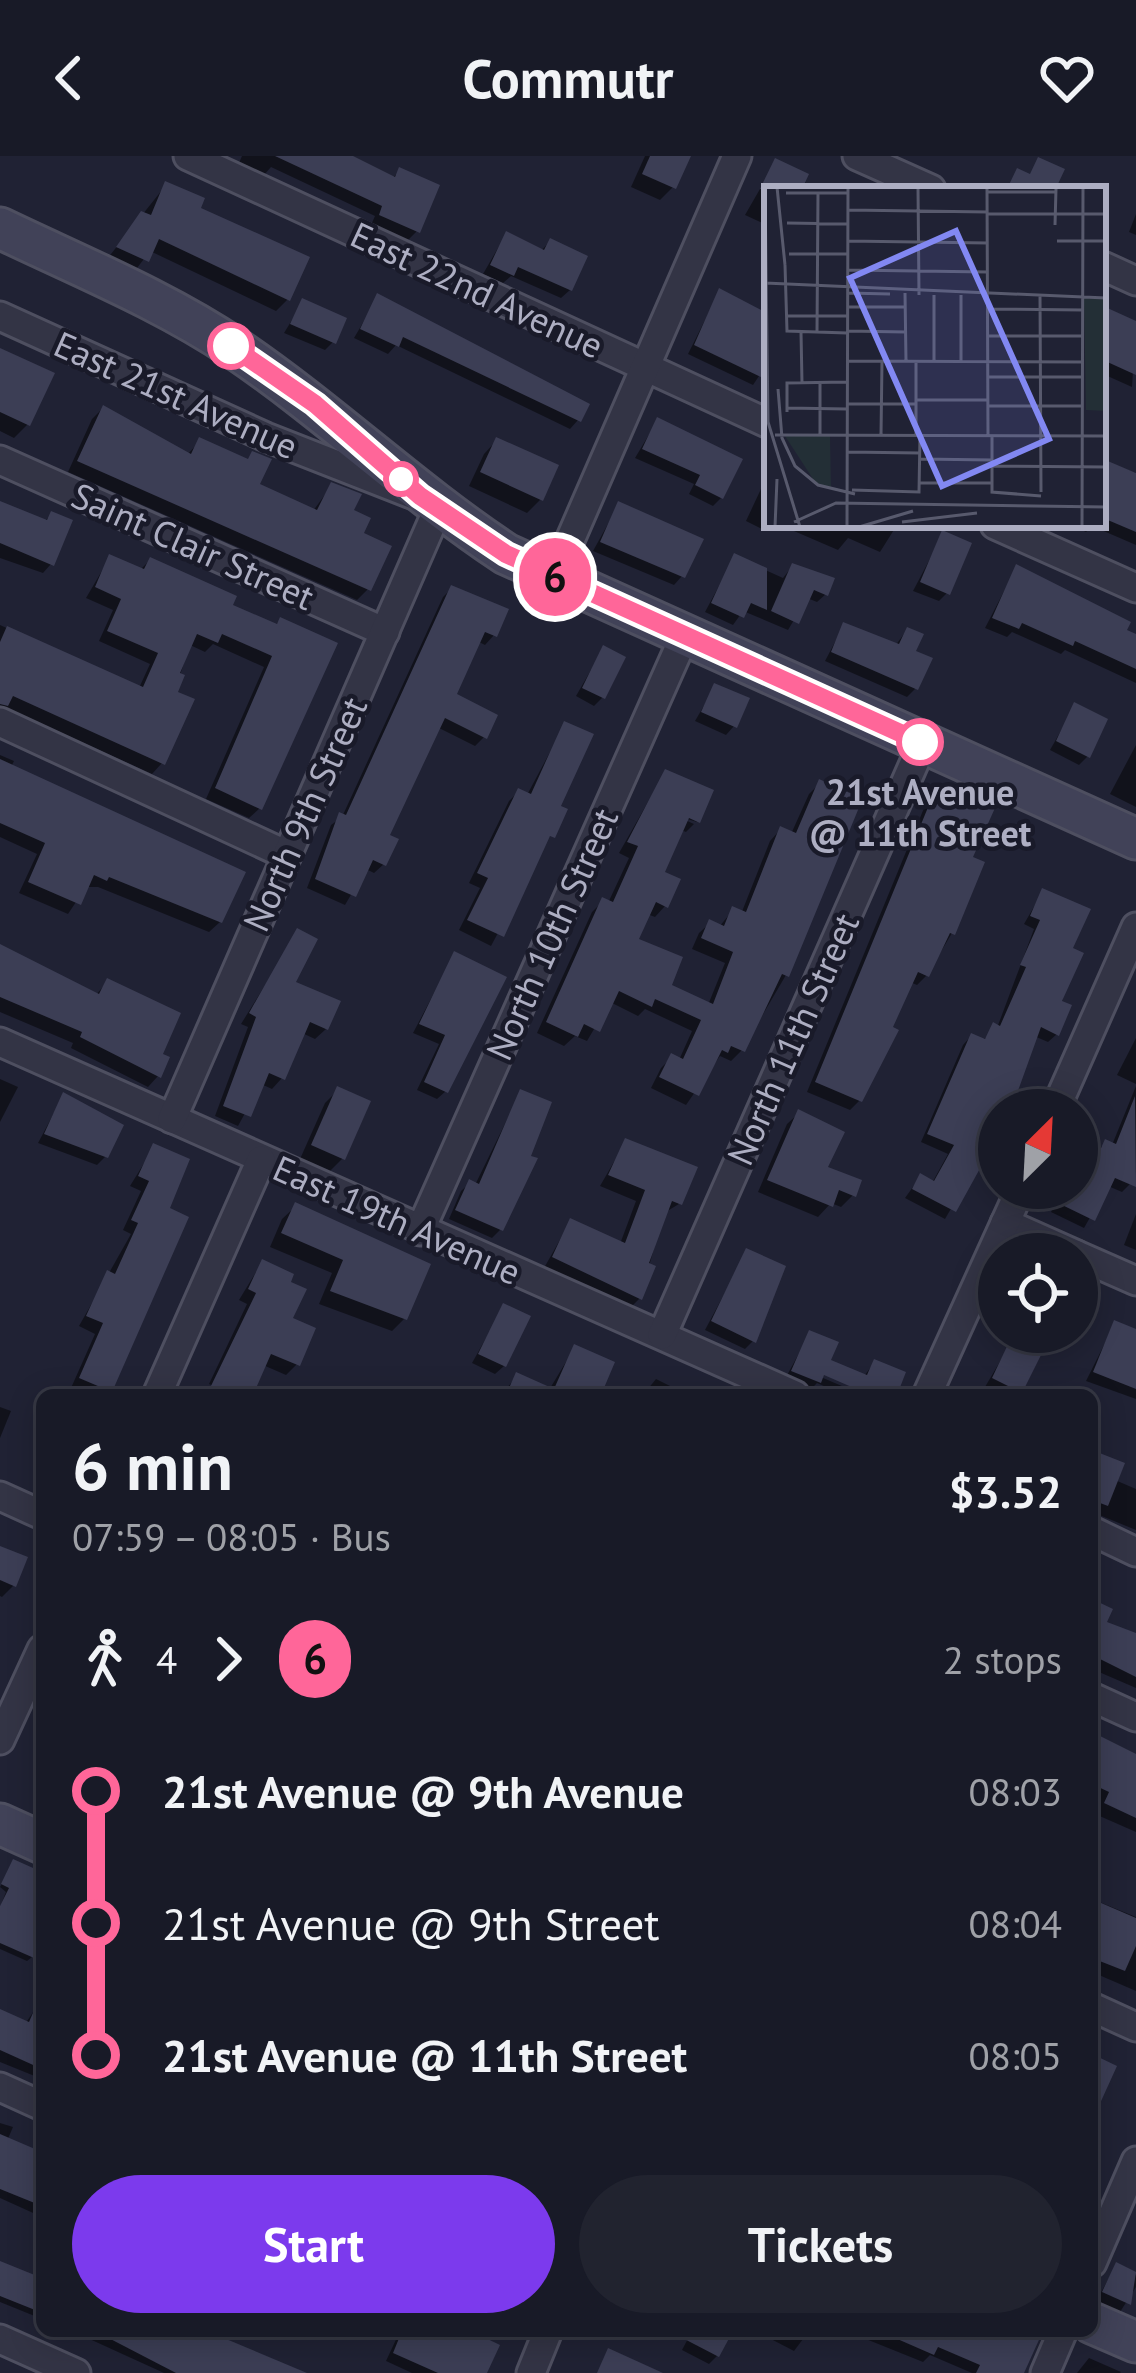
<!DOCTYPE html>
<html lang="en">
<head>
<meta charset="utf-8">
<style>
  :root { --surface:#181a27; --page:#21232f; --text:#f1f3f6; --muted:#9fa1a7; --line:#363844; --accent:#7c3aed }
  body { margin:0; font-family:"PT Sans",sans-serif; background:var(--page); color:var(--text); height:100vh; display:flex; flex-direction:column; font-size:45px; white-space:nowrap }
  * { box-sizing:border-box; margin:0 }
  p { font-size:39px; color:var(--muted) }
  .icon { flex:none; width:66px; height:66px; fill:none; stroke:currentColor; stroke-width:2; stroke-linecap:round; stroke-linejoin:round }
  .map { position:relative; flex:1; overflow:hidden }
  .sheet { position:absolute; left:36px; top:1233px; width:1062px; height:948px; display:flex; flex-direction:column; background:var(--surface); border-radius:18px; box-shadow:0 6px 30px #0003,0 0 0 3px var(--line) }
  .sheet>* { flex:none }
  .badge { padding:0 24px; border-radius:39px; font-size:42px; line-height:78px }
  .needle { width:78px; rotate:24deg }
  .buttons { position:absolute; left:978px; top:933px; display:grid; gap:24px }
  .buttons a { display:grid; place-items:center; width:120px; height:120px; border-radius:50%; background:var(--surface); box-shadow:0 6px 30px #0003,0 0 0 3px var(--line); font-size:60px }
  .map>.badge { position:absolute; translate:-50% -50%; box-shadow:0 0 0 6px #fff }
  .legs { display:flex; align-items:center; gap:18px; height:132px; padding:0 36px; font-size:39px }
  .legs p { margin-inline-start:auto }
  .headline { display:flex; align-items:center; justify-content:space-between; height:204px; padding:0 36px }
  h1 { font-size:66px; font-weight:800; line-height:90px }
  .cta { display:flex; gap:24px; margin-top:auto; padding:24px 36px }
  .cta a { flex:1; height:138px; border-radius:72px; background:var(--accent); color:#fff; font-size:48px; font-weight:800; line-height:138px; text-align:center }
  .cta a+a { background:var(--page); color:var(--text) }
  ul { padding:0 36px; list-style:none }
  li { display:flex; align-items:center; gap:42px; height:132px; font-size:45px }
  li i { display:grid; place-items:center; width:18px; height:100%; margin:0 15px; background:currentColor }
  li i::after { content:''; width:30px; height:30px; margin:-15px; border:9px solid; border-radius:50%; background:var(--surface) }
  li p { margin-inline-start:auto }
  li:first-child i { background:linear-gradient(#0000 50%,currentColor 0) }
  li:last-child i { background:linear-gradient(currentColor 50%,#0000 0) }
  header { display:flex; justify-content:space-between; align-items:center; height:156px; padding:0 36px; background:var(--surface); font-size:54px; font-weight:800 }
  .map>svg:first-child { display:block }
  .shadow { fill:#0007 }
  .building { fill:#3c3e55 }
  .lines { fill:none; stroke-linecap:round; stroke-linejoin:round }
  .street-casing { stroke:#4e4f60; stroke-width:33 }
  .secondary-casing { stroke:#4e4f60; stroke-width:45 }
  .street { stroke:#333445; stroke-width:27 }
  .secondary { stroke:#414258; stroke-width:39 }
  .line-1-casing { stroke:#fff; stroke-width:27 }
  .line-1 { stroke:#f69; stroke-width:18 }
  .stop-1-dot { fill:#fff; stroke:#f69; stroke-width:6 }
  .labels { text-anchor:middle; stroke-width:9; stroke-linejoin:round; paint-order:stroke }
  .street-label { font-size:36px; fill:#adaec2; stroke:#191a29 }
  .stop-label { font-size:36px; font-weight:bold; fill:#adaec2; stroke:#191a29 }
  .inset-road { fill:none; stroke:#585a6d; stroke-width:3 }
  .view { fill:#8288f2; fill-opacity:0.15; stroke:#8288f2; stroke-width:6 }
  .inset-edge { fill:none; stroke:#adaec2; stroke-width:6 }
</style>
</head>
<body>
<header><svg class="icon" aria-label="back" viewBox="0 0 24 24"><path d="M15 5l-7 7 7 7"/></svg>Commutr<svg class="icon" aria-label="heart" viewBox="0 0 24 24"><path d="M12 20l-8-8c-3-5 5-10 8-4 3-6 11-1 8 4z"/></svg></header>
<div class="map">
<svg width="1136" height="2217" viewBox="0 0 1136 2217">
  <rect width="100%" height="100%" fill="#202234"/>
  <g class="shadow">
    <path d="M242 0H346L392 23 400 14 417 75 408 84 371 69 375 60 271 11 264 19 239 7Z"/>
    <path d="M645 0H687L673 31 660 44 631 31Z"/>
    <path d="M776 5 814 33H767V69L745 59Z"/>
    <path d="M166 29 288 143 276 155 150 95 134 116 107 103Z"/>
    <path d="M1136 58V79L1129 76Z"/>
    <path d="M506 78 541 95 550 85 570 134 561 142 511 120 503 127 483 118Z"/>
    <path d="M719 136 767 159V208L753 229 688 198Z"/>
    <path d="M378 141 578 264 570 273 396 189 388 198 354 182Z"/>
    <path d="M303 146 333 186 325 194 284 177Z"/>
    <path d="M1103 152 1136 169 1132 231 1103 218Z"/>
    <path d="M0 195 28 268 14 282 0 275Z"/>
    <path d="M103 252 187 299 200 285 246 306 255 330 313 355 332 329 360 379 368 433 357 444 68 316 92 263Z"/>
    <path d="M657 265 721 342 713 350 689 338 694 328 635 302Z"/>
    <path d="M497 284 541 343 527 357 469 330 484 298Z"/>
    <path d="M1103 305 1136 317V389L1092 370 1086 376 1071 369H1103Z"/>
    <path d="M767 320V369H772L766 375 746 365Z"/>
    <path d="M619 348 682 420 674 429 593 395Z"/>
    <path d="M0 349 44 366 52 358 51 408 43 417 0 402Z"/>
    <path d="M780 369H897L880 396 848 382 838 394Z"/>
    <path d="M943 378 947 437 939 445 913 435Z"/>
    <path d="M735 400 783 422 794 408 826 438 817 446 807 442 788 474 743 455 733 469 705 456Z"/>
    <path d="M110 401 140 414 150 404 229 451 275 470 280 464 260 652 249 662 206 643 264 511 213 488 205 496 190 489 174 537 162 607 152 618 0 549V469L139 532 150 508 99 485 113 454 86 442Z"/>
    <path d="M1016 412 1136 481V527L1065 494 1061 498 1012 476 1007 481 985 472Z"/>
    <path d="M452 432 494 479 485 489 477 485 453 540 484 581 475 590 437 571 386 681 384 708 374 717 366 713 345 749 307 732 331 669 342 661 443 441Z"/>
    <path d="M844 469 895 490 907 474 915 533 907 541 825 505Z"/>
    <path d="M603 493V541L594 550 576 540Z"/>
    <path d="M715 531 734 570 726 579 695 565Z"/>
    <path d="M1075 550 1088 600 1079 609 1050 594Z"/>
    <path d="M565 568 557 652 563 655 491 790 459 774 480 732 469 727 509 645 518 636 527 639Z"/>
    <path d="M1136 589V651L1110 638Z"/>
    <path d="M0 599 14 605 11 611 220 766 209 776 98 731H86L68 758 19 737 37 698 0 681Z"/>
    <path d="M665 616 710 636 697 666 674 659 694 668 686 676 681 674 661 718 665 750 655 761 647 758 635 784 668 831 708 849 725 807 692 793 699 777 710 767 719 771 733 754 741 758 770 685 780 674 791 678 809 638 820 627 786 819 742 894 731 905 720 900 686 949 651 932 661 912 672 901 679 904 692 875 645 853 638 860 610 846 587 885 575 880 564 890 537 877 592 756 603 745 608 747 629 702 619 697Z"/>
    <path d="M939 630 969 703 952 777 927 819 917 829 910 826 860 944 850 954 807 936 929 640Z"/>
    <path d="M1043 735 1070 794 1057 878 1048 886 1034 880 1007 954H999V970L945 1063 905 1042 920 1021 932 1027 948 998 921 986 963 889 971 880 982 885 997 872 1034 773 1024 768Z"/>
    <path d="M298 776 292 827 326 873 315 883 302 877 282 922 272 933 261 928 238 970 215 960 248 871 241 868Z"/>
    <path d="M0 792 95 840 108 825 159 899 158 920 148 931 71 892 73 887 0 856Z"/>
    <path d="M454 799 446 935 437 943 417 934 439 888 413 877Z"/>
    <path d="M1136 882V928L1117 919Z"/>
    <path d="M0 923 18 931 0 966Z"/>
    <path d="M1136 930V1016L1130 1028 1122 1036 1108 1030 1084 1072 1051 1056 1063 1032H1077V1023L1084 1026 1097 995 1106 986 1112 989Z"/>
    <path d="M338 934 342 1003 329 1016 300 1003 325 947Z"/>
    <path d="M520 937 500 1074 492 1082 449 1063 461 1035 470 1027 475 1029Z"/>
    <path d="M63 940 106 1000 97 1009 38 987Z"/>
    <path d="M799 957 824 1012 853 1039 841 1051 831 1047 818 1061 758 1036 787 968Z"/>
    <path d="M626 985 679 1048 664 1057 640 1142 629 1153 544 1112 570 1066 620 1088 636 1045 600 1030Z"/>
    <path d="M154 991 166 1054 109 1234 87 1239 71 1232 95 1178 79 1170 131 1078 123 1074 141 1035 130 1030Z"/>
    <path d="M296 1050 405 1162 392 1175 319 1148 332 1117 270 1091 282 1063Z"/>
    <path d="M1136 1058V1094L1124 1089Z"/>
    <path d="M747 1095 753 1185 745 1193 705 1174Z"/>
    <path d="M262 1106 289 1164 297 1208 286 1219 263 1209 250 1239H234L209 1228 247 1148 239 1144Z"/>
    <path d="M504 1150V1210L495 1218 472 1207Z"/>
    <path d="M1115 1167 1136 1174V1243L1086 1225Z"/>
    <path d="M810 1177 827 1205 864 1220 875 1206 894 1239H878L812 1211 809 1216 863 1239H844L817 1227 810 1234 785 1223Z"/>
    <path d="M1012 1185 1020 1235 1002 1239 985 1231Z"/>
    <path d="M575 1191 597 1239H501L517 1220 549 1234Z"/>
    <path d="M656 1223 684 1237 682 1239H643Z"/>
    <path d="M0 1251 11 1255 0 1282Z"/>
    <path d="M1092 1296 1121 1309 1115 1324 1136 1333V1374L1092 1356Z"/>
    <path d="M0 1393 14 1429 2 1441 0 1440Z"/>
    <path d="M1092 1447 1103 1467 1136 1481V1532L1092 1513Z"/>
    <path d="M1092 1581 1136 1601V1676L1095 1658 1100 1647 1092 1643Z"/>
    <path d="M13 1707 42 1719V1793L27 1805 0 1793V1751L6 1736 0 1731Z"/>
    <path d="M1092 1743 1136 1761V1835L1092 1816Z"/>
    <path d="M40 1846 42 1847V1923L0 1906V1856L25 1868Z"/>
    <path d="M0 1967 13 1971 7 1985 42 1999V2061L0 2042Z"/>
    <path d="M0 2108 42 2125V2163L0 2146Z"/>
    <path d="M1116 2110 1136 2119V2131L1120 2156 1096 2145Z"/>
    <path d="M72 2175H204L273 2217H164Z"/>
    <path d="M400 2175H463L485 2217H412L386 2205Z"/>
    <path d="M692 2175H716L717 2200 709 2208 682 2194Z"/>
    <path d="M773 2175H809L794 2195 769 2182Z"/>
    <path d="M846 2175H1025L1021 2217H972L930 2199 923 2206Z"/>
    <path d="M1089 2202 1121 2216 1120 2217H1077Z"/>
  </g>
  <g class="building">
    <path d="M275 0H353L395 21 399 11 440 29 420 77 379 59 382 50Z"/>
    <path d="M650 0H691L676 33 642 18Z"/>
    <path d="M1038 1 1065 13 1057 30 1063 33H1007L1017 12 1030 18Z"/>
    <path d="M775 2 809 18 802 33H760Z"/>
    <path d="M165 25 205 42 201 52 310 101 290 145 159 83 149 106 116 91 141 55 151 59Z"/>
    <path d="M506 75 544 94 550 82 588 100 572 135 518 111 514 120 490 109Z"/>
    <path d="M719 132 767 157V224L694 189Z"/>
    <path d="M377 137 590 248 581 266 403 181 399 191 360 173Z"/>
    <path d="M302 142 347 162 336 188 290 168Z"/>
    <path d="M1103 150 1136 165V219L1103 204Z"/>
    <path d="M0 192 55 217 30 270 0 256Z"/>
    <path d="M103 249 191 298 199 281 248 303 252 295 272 303 260 328 317 354 331 326 362 338 354 354 371 362 364 377 392 390 371 435 77 305Z"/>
    <path d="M657 261 743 303 723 343 695 329 700 319 642 293Z"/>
    <path d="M496 281 559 309 543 345 480 316Z"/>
    <path d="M1103 303 1136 317V376L1103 362Z"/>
    <path d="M0 345 47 364 51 355 73 364 54 410 0 387Z"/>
    <path d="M618 345 704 383 685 422 600 386Z"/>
    <path d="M942 374 972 387 950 439 920 426Z"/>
    <path d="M734 397 767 412V454L751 447 744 462 711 447Z"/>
    <path d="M109 398 144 413 150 401 237 440 233 449 277 468 280 461 338 487 262 654 215 632 272 500 222 478 218 487 197 478 180 517 185 519 178 536 195 543 165 609 13 540 8 550 0 548V486L7 470 143 531 158 497 107 475 121 443 95 431Z"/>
    <path d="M792 407 835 422 828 440 814 434 799 468 771 455Z"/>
    <path d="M1016 408 1131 466 1127 474 1136 478V513L1075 485 1073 490 1022 467 1019 473 992 462Z"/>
    <path d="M451 429 509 453 497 481 485 476 457 538 498 559 487 583 445 562 390 679 399 683 386 710 373 704 356 741 315 723 339 656 346 659Z"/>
    <path d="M843 466 899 488 907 471 924 478 916 495 933 502 918 534 831 496Z"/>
    <path d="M603 489 626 501 605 543 582 532Z"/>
    <path d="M714 527 750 542 737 572 701 556Z"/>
    <path d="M1074 546 1108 563 1090 602 1056 585Z"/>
    <path d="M564 565 594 578 561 650 568 653 555 682 550 680 504 781 467 764 488 722 477 717 518 632 531 638Z"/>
    <path d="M0 603 246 716 222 767 109 721 107 725 94 719 81 749 28 726 45 687 0 667Z"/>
    <path d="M665 613 714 634 700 667 689 662 665 716 681 723 668 752 656 746 639 783 683 801 672 829 713 848 733 796 701 782 709 763 724 770 732 750 746 756 780 670 796 677 819 623 847 636 850 630 865 637 789 821 782 818 745 896 731 890 728 897 722 894 699 940 659 921 671 897 683 903 701 864 655 843 652 851 619 835 600 876 584 868 578 881 546 866 602 741 613 746 638 690 627 686Z"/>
    <path d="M938 627 995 652 973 701 985 706 955 779 950 777 929 821 918 816 893 871 899 874 862 946 815 926Z"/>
    <path d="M1042 732 1091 753 1073 792 1084 797 1062 845 1072 849 1059 880 1041 871 1011 954H999V978L956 1056 912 1033 920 1017 934 1025 954 989 927 978 971 877 985 883 993 866 1000 870 1026 811 1020 809 1040 764 1030 760Z"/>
    <path d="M297 772 318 783 296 826 341 845 328 874 310 866 285 924 269 917 251 961 223 950 256 861 249 857Z"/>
    <path d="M0 788 99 838 107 822 181 857 163 898 170 901 161 922 80 881 82 876 0 841Z"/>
    <path d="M454 795 507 821 448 937 424 926 445 879 419 868Z"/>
    <path d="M337 930 371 945 345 1004 311 989Z"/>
    <path d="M520 933 552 946 531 1000 538 1002 503 1075 455 1054 469 1023 479 1028Z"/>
    <path d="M63 936 124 969 108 1002 44 978Z"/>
    <path d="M1135 940 1136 1031 1115 1022 1095 1065 1058 1047 1065 1032H1077V1019L1087 1024 1105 983 1116 988Z"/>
    <path d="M798 953 845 976 828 1011 862 1024 856 1041 839 1034 833 1051 767 1024Z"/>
    <path d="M625 982 698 1011 682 1049 672 1045 649 1107 656 1110 642 1144 552 1101 570 1062 625 1087 645 1034 608 1019Z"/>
    <path d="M153 987 190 1003 170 1052 189 1061 112 1236 79 1222 103 1167 86 1160 107 1114 115 1118 138 1067 131 1064 149 1025 138 1020Z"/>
    <path d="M295 1046 431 1108 407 1164 330 1135 343 1104 281 1077Z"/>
    <path d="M746 1092 786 1110 756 1187 711 1165Z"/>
    <path d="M262 1103 294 1118 291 1126 307 1133 293 1162 316 1172 300 1210 271 1198 253 1239H227L210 1232 256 1137 248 1133Z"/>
    <path d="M503 1147 531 1160 506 1211 478 1198Z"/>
    <path d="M1114 1164 1136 1173V1233L1093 1216Z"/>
    <path d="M809 1174 839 1186 831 1204 867 1219 874 1203 906 1216 897 1239H870L824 1219 821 1227 791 1215Z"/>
    <path d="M1011 1182 1042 1197 1022 1237 992 1222Z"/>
    <path d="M574 1188 615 1206 601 1239H506L516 1216 554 1233Z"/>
    <path d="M1097 1296 1125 1307 1108 1350 1092 1344Z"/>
    <path d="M0 1390 28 1401 16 1431 0 1424Z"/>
    <path d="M1092 1443 1113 1453 1107 1466 1136 1477V1521L1092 1499Z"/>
    <path d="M1092 1576 1136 1598V1662L1104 1647 1109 1636 1092 1628Z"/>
    <path d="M13 1703 42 1716V1785L34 1802 0 1787V1750L9 1732 1 1728Z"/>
    <path d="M1092 1743 1136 1762V1790L1125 1815 1092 1802Z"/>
    <path d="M42 1836V1913L0 1894V1853L29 1866Z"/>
    <path d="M1092 1898 1117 1910 1092 1965Z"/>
    <path d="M0 1978 42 1996V2050L0 2033Z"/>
    <path d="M0 2105 42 2122 35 2154 0 2140Z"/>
    <path d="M1116 2106 1136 2116 1131 2149 1102 2136Z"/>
    <path d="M95 2175H207L307 2217H176Z"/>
    <path d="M402 2175H471L500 2189 487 2217H438L393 2197Z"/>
    <path d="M669 2175H733L719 2201Z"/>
    <path d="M879 2175H1043L1024 2217H976L980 2209 938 2191 934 2199Z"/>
    <path d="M608 2192 663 2217H597Z"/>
  </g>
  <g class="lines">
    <g class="street-casing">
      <g id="street">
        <path d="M188 0 767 267"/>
        <path d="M857 0 931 33"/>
        <path d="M1103 110 1136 125"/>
        <path d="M0 160 266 281 414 339"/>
        <path d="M0 304 385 476"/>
        <path d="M995 369 1136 432"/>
        <path d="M554 421 737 0"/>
        <path d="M0 566 287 699"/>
        <path d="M0 886 795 1239"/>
        <path d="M1055 954 1136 771"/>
        <path d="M172 963 438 353"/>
        <path d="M1005 1067 1075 1098"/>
        <path d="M420 1075 684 481"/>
        <path d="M1077 1099 1136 1125"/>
        <path d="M662 1179 923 587"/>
        <path d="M157 1239 261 1004"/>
        <path d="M927 1239 1021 1032"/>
        <path d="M0 1340 42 1359"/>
        <path d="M1092 1375 1136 1396"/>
        <path d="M1092 1541 1136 1561"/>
        <path d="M0 1584 42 1493"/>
        <path d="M1092 1851 1136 1871"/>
        <path d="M0 1931 42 1950"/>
        <path d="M1092 2107 1136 2005"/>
        <path d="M0 2183 76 2217"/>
        <path d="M531 2217 548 2175"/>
        <path d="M1045 2217 1063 2175"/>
      </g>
    </g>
    <g class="secondary-casing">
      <g id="secondary">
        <path d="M0 72C79 110 163 144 236 193 330 257 411 335 506 398L1136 683"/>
        <path d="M0 1668 42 1687"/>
        <path d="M1092 2167 1136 2186"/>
      </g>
    </g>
    <use href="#street" class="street"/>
    <use href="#secondary" class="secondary"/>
  </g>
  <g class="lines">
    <g class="line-1-casing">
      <path id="line-1" d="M231 190 315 248 420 340 506 398 920 586"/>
    </g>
    <use href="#line-1" class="line-1"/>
  </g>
  <g class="stop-1-dot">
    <circle cx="231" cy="190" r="21"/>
    <circle cx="401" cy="323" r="15"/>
    <circle cx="920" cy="586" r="21"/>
  </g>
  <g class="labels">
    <g class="street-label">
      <text transform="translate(477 134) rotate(25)" y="13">East 22nd Avenue</text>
      <text transform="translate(176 239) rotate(24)" y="13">East 21st Avenue</text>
      <text transform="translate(193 390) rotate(24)" y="13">Saint Clair Street</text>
      <text transform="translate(305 658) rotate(-66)" y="13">North 9th Street</text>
      <text transform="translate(552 778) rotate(-66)" y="13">North 10th Street</text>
      <text transform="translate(793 883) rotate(-66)" y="13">North 11th Street</text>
      <text transform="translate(397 1064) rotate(24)" y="13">East 19th Avenue</text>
    </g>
    <g class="stop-label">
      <text x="920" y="649">21st Avenue<tspan x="920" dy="41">@ 11th Street</tspan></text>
    </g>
  </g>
  <g transform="translate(764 30)">
    <rect width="342" height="342" fill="#202234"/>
    <path d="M21 250H66L67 303 51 296Z" fill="#232f36"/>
    <path d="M320 112 342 113V225L322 224Z" fill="#232f36"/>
    <path class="inset-road" d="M1 1 4 236 36 341M13 1 21 79M154 1 155 109M223 1 224 249M224 6H292M22 7H84M84 24 224 26M224 28H342M23 37 84 38M291 39 292 3M83 55 224 57M293 55H342M25 68H83M21 79 23 145 83 147M83 84 224 86M1 97 342 112M83 107 126 108M141 107 142 175M170 109V176M197 109V175M276 109 277 306M83 121H142M224 123 319 124M22 130H83M83 145 142 146M37 146 38 197M53 146 54 7M224 150H320M83 175 320 176M224 191H319M14 203 18 252 31 280 54 299 91 308M152 214H224M83 218H152M224 220H319M23 222 83 223M23 226V197L83 196M11 249 342 250M56 249V197M117 249 118 175M152 249V176M228 250V306L277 310M83 266 156 267M156 273 228 274M228 280 342 281M156 297H228M88 304 155 306 156 249M30 336 72 317 342 321M138 336 213 327M11 341 13 293M83 341 84 1M95 341 149 325M318 341 319 1"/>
    <path class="view" d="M192 45 285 253 178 300 86 92Z"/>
    <rect width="342" height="342" class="inset-edge"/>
  </g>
</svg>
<div class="buttons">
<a><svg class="needle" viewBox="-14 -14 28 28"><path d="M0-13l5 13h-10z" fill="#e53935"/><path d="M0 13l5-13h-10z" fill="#9fa1a7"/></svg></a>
<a><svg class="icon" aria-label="locate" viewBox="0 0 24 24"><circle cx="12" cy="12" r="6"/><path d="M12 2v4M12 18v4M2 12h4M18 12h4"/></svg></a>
</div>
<b class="badge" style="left:555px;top:421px;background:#f69;color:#111">6</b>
<section class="sheet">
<div class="headline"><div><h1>6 min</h1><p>07:59 – 08:05 · Bus</p></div><b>$3.52</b></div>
<div class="legs"><svg class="icon" aria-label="walk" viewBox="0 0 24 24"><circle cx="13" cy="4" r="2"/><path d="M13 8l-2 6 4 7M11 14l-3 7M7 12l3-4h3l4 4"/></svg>4<svg class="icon" aria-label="forward" viewBox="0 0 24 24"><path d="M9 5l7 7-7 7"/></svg><b class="badge" style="background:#f69;color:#111">6</b><p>2 stops</p></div>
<ul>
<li><i style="color:#f69"></i><b>21st Avenue @ 9th Avenue</b><p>08:03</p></li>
<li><i style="color:#f69"></i><span>21st Avenue @ 9th Street</span><p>08:04</p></li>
<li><i style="color:#f69"></i><b>21st Avenue @ 11th Street</b><p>08:05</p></li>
</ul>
<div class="cta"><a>Start</a><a>Tickets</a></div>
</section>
</div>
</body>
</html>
